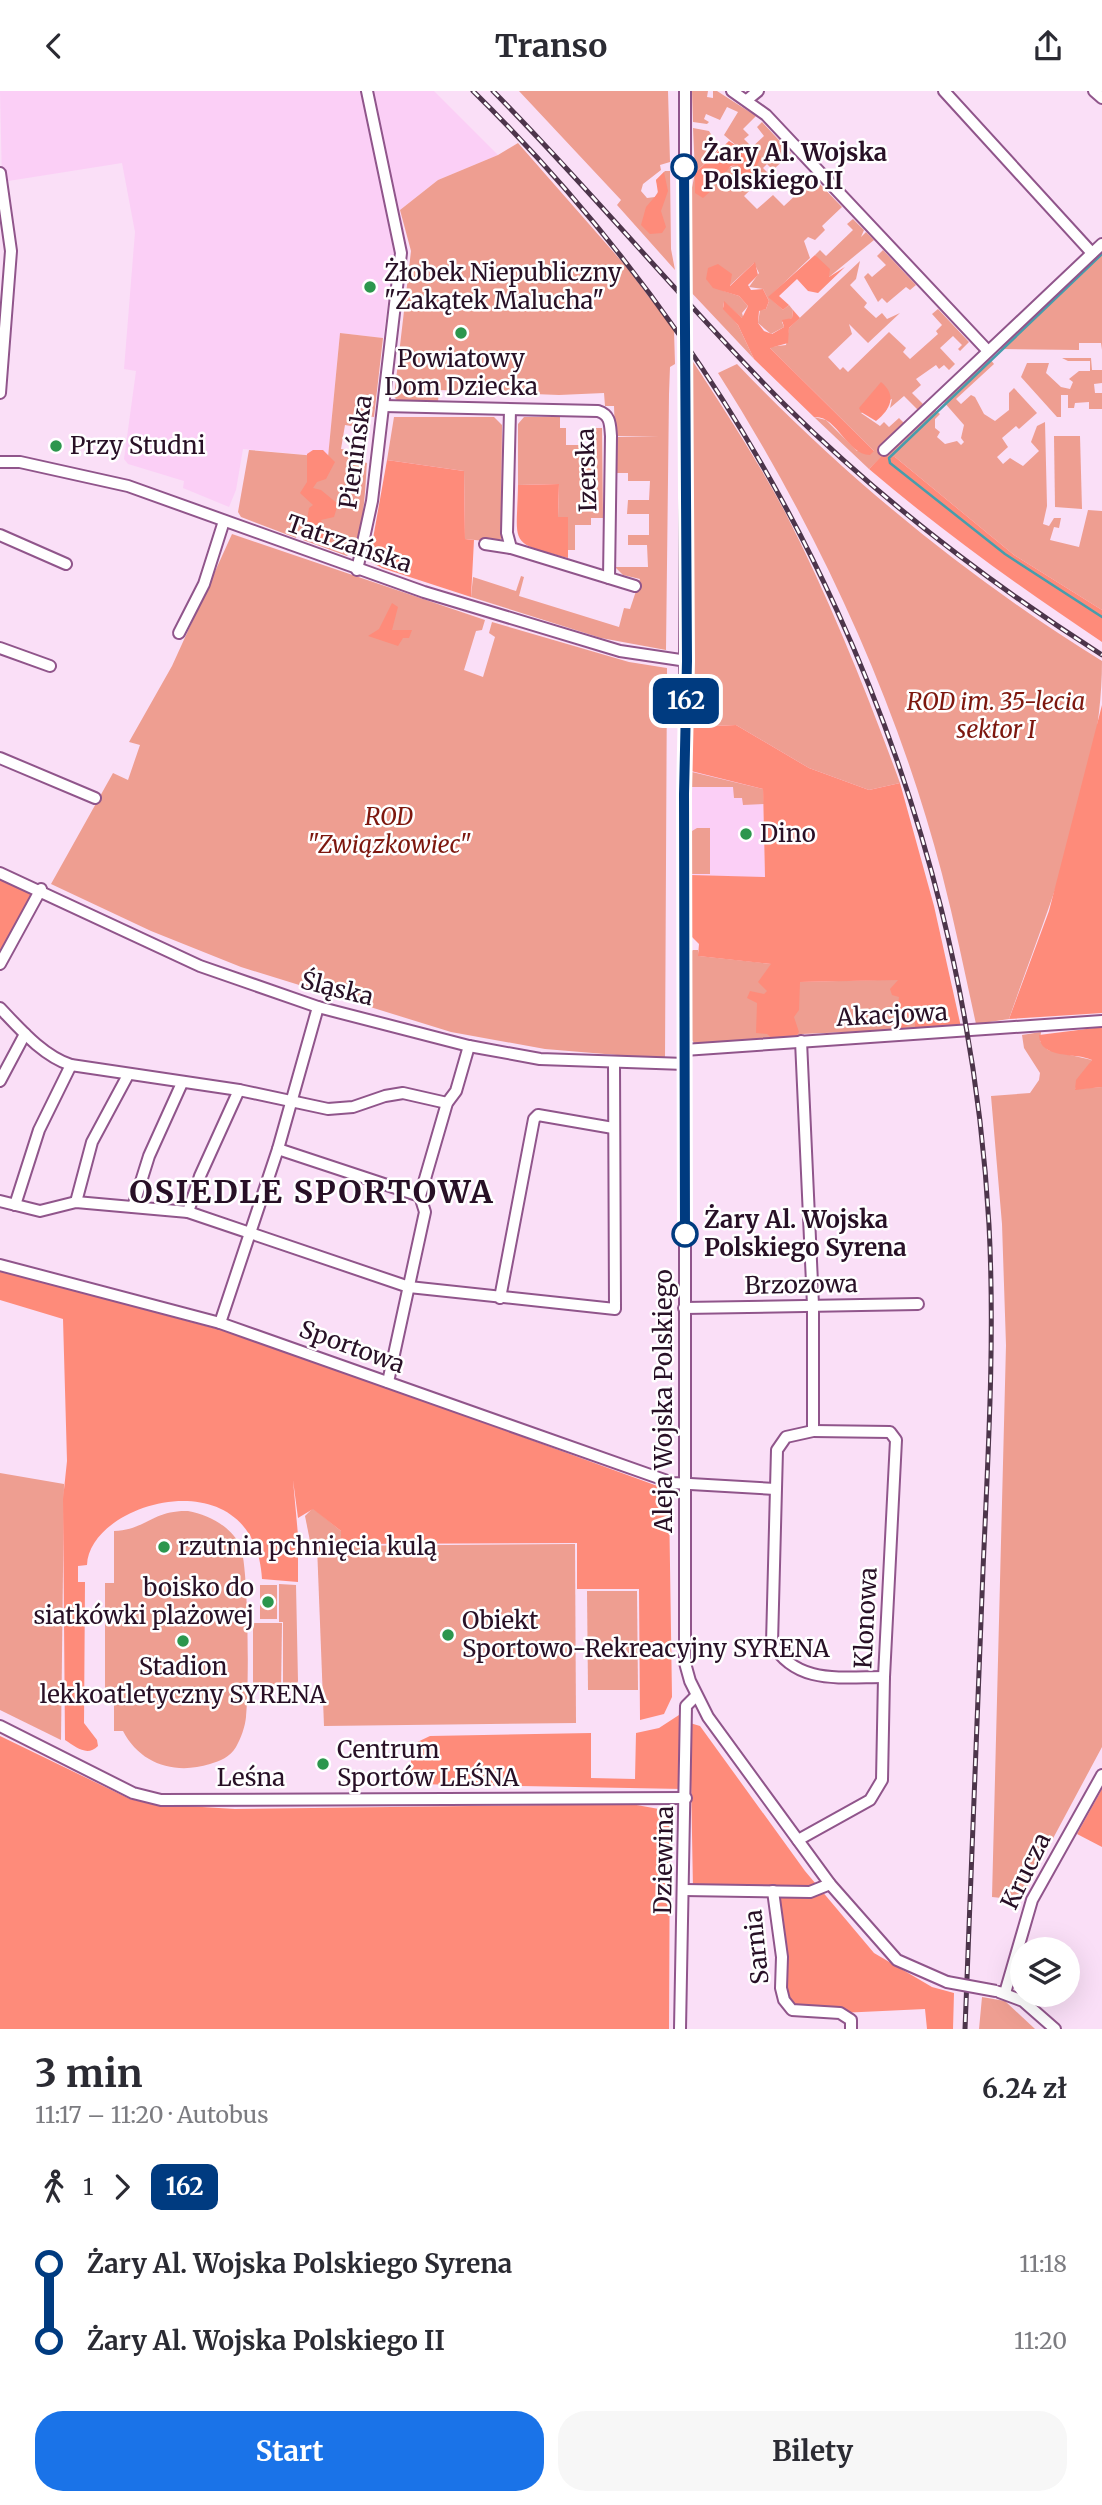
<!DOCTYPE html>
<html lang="pl">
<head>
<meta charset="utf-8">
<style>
  :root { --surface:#fff; --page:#f7f7f7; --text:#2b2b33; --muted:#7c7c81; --accent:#1a73e8 }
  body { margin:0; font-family:Merriweather,serif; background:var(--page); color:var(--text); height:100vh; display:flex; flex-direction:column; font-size:26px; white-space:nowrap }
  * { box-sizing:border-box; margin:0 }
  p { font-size:23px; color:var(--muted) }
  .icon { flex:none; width:38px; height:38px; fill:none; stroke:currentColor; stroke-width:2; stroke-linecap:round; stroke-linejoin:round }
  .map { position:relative; height:1938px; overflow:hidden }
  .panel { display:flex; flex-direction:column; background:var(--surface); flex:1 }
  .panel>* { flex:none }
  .badge { padding:0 14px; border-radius:10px; font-size:24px; line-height:46px }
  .buttons { position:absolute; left:1010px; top:1846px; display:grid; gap:14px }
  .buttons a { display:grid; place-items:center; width:70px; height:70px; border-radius:50%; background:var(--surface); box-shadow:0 7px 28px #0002; font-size:35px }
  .map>.badge { position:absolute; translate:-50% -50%; box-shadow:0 0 0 4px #fff }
  .legs { display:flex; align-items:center; gap:10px; height:77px; padding:0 35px; font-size:23px }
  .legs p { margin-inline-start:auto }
  .headline { display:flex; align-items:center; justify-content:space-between; height:119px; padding:0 35px }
  h1 { font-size:38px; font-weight:700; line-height:52px }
  .cta { display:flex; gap:14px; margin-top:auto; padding:14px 35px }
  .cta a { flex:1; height:80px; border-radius:28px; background:var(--accent); color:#fff; font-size:28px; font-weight:700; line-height:80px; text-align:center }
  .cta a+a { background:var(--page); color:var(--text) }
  ul { padding:0 35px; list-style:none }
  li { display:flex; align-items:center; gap:24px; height:77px; font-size:26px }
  li i { display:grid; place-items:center; width:10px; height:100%; margin:0 9px; background:currentColor }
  li i::after { content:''; width:18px; height:18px; margin:-9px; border:5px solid; border-radius:50%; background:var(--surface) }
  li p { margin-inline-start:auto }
  li:first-child i { background:linear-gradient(#0000 50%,currentColor 0) }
  li:last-child i { background:linear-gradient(currentColor 50%,#0000 0) }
  header { display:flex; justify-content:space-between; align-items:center; height:91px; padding:0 35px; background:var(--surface); font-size:32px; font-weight:700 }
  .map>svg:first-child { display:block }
  .built { fill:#fbcff6 }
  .green { fill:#ee9e91 }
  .forest { fill:#fe8b7a }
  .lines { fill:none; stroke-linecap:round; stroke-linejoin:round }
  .stream { stroke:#479dac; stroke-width:2.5 }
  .minor-casing { stroke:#90558b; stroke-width:14 }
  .minor { stroke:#fff; stroke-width:10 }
  .rail-casing { stroke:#4d354b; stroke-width:5 }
  .rail { stroke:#fff; stroke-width:2.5; stroke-dasharray:8; stroke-linecap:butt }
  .minor-bridge-casing { stroke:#90558b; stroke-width:14; stroke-linecap:butt }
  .minor-bridge { stroke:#fff; stroke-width:10 }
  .line-1-casing { stroke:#fff; stroke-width:16 }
  .line-1 { stroke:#003b80; stroke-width:10 }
  .stop-1-dot { fill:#fff; stroke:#003b80; stroke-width:3.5 }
  .poi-dot { fill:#2c964d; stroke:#fff; stroke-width:2.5 }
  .labels { text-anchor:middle; stroke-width:5; stroke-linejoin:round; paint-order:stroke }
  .stop-label { font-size:24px; font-weight:bold; fill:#281026; stroke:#fff; text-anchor:start }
  .poi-label { font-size:24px; fill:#281026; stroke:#fff; text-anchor:start }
  .street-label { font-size:24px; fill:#281026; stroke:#fff }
  .park-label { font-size:24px; font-style:italic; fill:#7d170e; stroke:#fff }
  .district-label { font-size:32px; font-weight:bold; letter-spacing:2px; fill:#281026; stroke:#fff }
</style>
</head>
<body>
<header><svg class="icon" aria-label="back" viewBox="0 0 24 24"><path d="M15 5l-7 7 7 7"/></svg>Transo<svg class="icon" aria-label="share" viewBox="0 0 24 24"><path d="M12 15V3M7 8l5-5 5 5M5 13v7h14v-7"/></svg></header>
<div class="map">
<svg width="1102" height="1938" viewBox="0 0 1102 1938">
  <rect width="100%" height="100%" fill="#fadff7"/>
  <g class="built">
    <path d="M0 0H434L498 64 438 89 400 119 408 160 394 164 383 247 340 242 328 366 243 358 236 399 229 416 183 397 184 390 128 373 124 368 136 280 124 278 135 141 122 72 2 91Z"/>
    <path d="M691 680 763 698 765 787 691 784Z"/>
  </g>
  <g class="green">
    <path d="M519 0H668L670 71 660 74 661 79 643 93 641 100 647 107 655 106 659 99 656 89 665 80H670L671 158 675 179 617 114 621 109Z"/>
    <path d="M692 0H708L707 6 713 7V0H717L756 25 743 38 749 44 744 48 750 54 745 58 747 60 740 61 738 56 724 44 738 21 727 16 720 29 706 23 704 28 709 31 707 33 693 31Z"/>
    <path d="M762 31 791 62 773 79 767 73 763 77 768 82 744 105 757 118 773 104 784 115 814 87 842 116 822 135 825 139 815 149 808 146 804 150 810 167 769 206 783 219 789 214 793 219 792 227 782 231 784 236 771 243 758 232 760 219 766 218 769 210 763 198 749 196 759 182 754 172 724 200 739 205 748 215 742 222 744 229 724 211 723 216 738 234 754 268 688 198V116L695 82 693 37 709 40 720 58 695 82V102L713 93 704 85 715 79 718 82 737 73 739 80 750 58 764 45 757 36Z"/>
    <path d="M518 52 624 173 674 239 675 273 670 276 669 303 666 559 601 547 471 506 473 486 516 500 521 485 524 486 519 505 619 536 624 517 630 518 640 488 623 484 615 476H648L647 454H628V444H649V423H627L628 409H649L650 390H628V382H615L614 346 659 345H615L614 315H605L604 302 559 304 439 299 438 311 397 309 394 306 411 160 400 119 438 89 498 64Z"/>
    <path d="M853 128 864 139 861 146 866 141 874 149 829 186 815 164 820 159 826 165 853 139 847 133Z"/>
    <path d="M1102 158V259L1101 252H1079V259L1000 258Z"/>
    <path d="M883 159 916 194 910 199 906 196 887 212 882 207 878 211 864 186 868 182 872 186 886 174 877 165Z"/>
    <path d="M860 170 856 188 850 194 867 212 864 216 876 227 882 222 887 228 900 222 868 252 849 233 852 243 828 266 840 279 843 276 848 281 889 241 906 257 903 261 910 268 938 243 936 240 942 234 932 223 938 218 969 251 960 260 958 258 962 254 953 245 940 257 955 273 949 279 944 274 939 278 936 274 916 288 921 294 912 302 923 313 918 319 904 305 890 317 892 308 861 322 880 335 884 331 889 336 899 327 904 332 898 338 903 344 934 318 940 323 935 328V337L940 341 937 346 945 353 957 350 961 354 964 351 961 347 964 334 943 310 990 268 994 273 956 308 961 313 971 304 975 306 984 323 995 330 1009 319V302L1014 297 1037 322 1019 338 1016 335 1002 347 1008 356 997 366 1003 373 1010 367 1023 375 1039 360 1031 351 1037 335 1045 331 1047 415 1043 433 1049 435 1054 427H1061L1059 437 1054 436 1050 449 1079 456 1088 419 1102 420V519L1014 464 895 366H882L869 378 814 326 826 329 857 360H874L769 256 786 254 789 237Z"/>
    <path d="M340 242 383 247 374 326 359 324 357 336 345 334 341 358 360 361V370L367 372C365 394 365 450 347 465L303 449V446L297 444 296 447 241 426 238 421 249 359 328 366Z"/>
    <path d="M690 266C723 317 757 368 785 421 830 509 866 599 900 692L869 699 809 677 736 634 691 636Z"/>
    <path d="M1062 267H1091L1092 279H1102V292L1094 293 1095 302H1102V318H1089V311L1075 312 1074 317H1068V304H1061V326H1057L1021 286 1027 272H1049L1046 282 1061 296 1070 298 1073 291 1069 288 1079 280H1090V270H1068Z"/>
    <path d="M737 273C846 387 968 487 1102 570 1102 692 1048 815 1009 928L976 933C965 883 955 833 942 783 896 606 816 436 718 282Z"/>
    <path d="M394 326H494L502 334 501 448 495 451 465 448 464 380 387 369Z"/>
    <path d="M524 326H560V337H566V354H591V337H602L603 427H591V434H575V459H568V427L558 426 559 393 518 394V333Z"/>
    <path d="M1054 345H1080L1082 418 1055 416Z"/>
    <path d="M232 443 485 529 482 539 476 540 464 579 483 586 495 546 489 542 492 531 629 571 667 577 665 968 545 958 451 941 241 876 151 840 51 793 113 682 128 689 140 654 129 651 172 575Z"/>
    <path d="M692 681 763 698 764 713 743 714 742 707H734L733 696H692Z"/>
    <path d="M697 737H710V783H692V740Z"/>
    <path d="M693 859H698L699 865 772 873 799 891 917 888 915 938 802 943V947L696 954 690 947 689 862Z"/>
    <path d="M1041 941 1040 950 1048 959 1092 969 1075 998 1102 996V1656L1020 1809 992 1806 1006 1254 1002 1133 991 1005 1030 1002 1039 989 1040 982 1024 957 1022 944Z"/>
    <path d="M0 1382 64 1393 61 1649 0 1619Z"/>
    <path d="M313 1417 341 1440V1450H310L305 1425Z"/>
    <path d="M188 1420C209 1424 230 1435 240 1454 249 1473 249 1600 246 1626 245 1636 241 1647 236 1656 230 1666 220 1670 210 1673 175 1684 140 1673 123 1640H114V1606H105V1492H114V1440C146 1439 152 1419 188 1420Z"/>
    <path d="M575 1453 576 1632 324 1635 317 1455Z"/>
    <path d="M279 1493 296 1494 298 1590 296 1595 283 1601V1531H279Z"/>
    <rect x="260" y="1494" width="17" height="34"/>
    <path d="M587 1500H637L638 1599H588Z"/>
    <path d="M253 1532H282L281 1599H253Z"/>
    <path d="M982 1906 1005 1910 1035 1938H979Z"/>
  </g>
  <g class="forest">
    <path d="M729 50 740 57 741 62 750 58 761 66 756 76V85H742L737 74 731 75 724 83 714 79 704 86 714 97 703 107 695 102V82Z"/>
    <path d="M664 81 668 100 661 120 666 136 662 142 650 143 641 134 646 116 658 102 656 89Z"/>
    <path d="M815 164 830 178 829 186 845 176 818 202 808 200 797 188 779 205 789 214 783 219 768 206Z"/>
    <path d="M755 171 758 184 748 194 751 199 763 198 769 210 766 218 759 220 758 232 764 240 772 243 784 236 782 229 792 227 793 219 800 227 789 237 788 252 770 257 874 360 870 364C846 363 837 324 814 326L754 268 738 234 723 218 724 210 742 227 748 215 739 205 713 197 706 188 708 177 718 173 732 183 730 195Z"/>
    <path d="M881 291C897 304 891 318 876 330L861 321 859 317Z"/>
    <path d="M313 359H323L335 371 326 388 317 391 313 397 321 399 338 413 334 426 321 429 331 450 327 456 304 448 309 417 313 414 300 402 307 391V363Z"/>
    <path d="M882 365 895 366 1014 464 1102 519V551C1021 497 943 441 869 378Z"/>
    <path d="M387 369 464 380 465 448 474 449 471 506 382 477 369 470Z"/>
    <path d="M559 393 558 426H568V467C507 451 517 455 518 394Z"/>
    <path d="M392 512 398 516 392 539H412L409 547H403L398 555 368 545 379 538Z"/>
    <path d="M1102 614V922L1009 928 1049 820Z"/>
    <path d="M736 634 809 677 869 699 900 692 934 815 961 936 915 940V920L911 933 903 937 895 935 899 906 892 904 890 898 898 889 800 891 799 919 794 926 799 941 797 944 773 948 767 943 756 942 757 912 747 907 750 900 764 903 767 900 758 891 771 873 698 865 699 853 691 845V784L765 786 763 698 691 680V636Z"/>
    <path d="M0 786 35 800 0 865Z"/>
    <path d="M1102 936V996L1075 999 1076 989 1092 969C1076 961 1040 969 1039 944Z"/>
    <path d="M0 1180 251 1247 663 1397 669 1408 672 1606 664 1623 640 1629 639 1498H577V1452L341 1453V1440L313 1418 298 1427 293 1389 298 1444V1491L262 1488C255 1364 89 1410 87 1474L78 1475V1491H85L84 1632 97 1649 98 1655C87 1666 76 1656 65 1649L63 1408 67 1370 63 1228 0 1209Z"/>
    <path d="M679 1624 683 1698 411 1693V1654L430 1645 591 1642V1687L635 1688 636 1642 659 1637Z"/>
    <path d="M690 1632 700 1635 805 1780 874 1862 932 1896 954 1902 953 1938H927L925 1918 840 1922 792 1918 784 1909 772 1800 693 1799Z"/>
    <path d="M0 1645 130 1708 153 1713 235 1718 631 1713 670 1720 669 1938H0Z"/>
    <path d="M1102 1698V1756L1077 1743Z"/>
  </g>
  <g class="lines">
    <path class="stream" d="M1102 163 889 367 890 372 1005 463 1102 526"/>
    <g class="minor-casing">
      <g id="minor">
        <path d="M685 0V1572L690 1590 708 1626 830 1793 897 1869 947 1891"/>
        <path d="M732 0 766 24 988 260"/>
        <path d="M944 0 1092 162"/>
        <path d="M1094 0 1102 7"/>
        <path d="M747 9 758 0"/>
        <path d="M0 82 11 160 0 302"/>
        <path d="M384 315 598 320C611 324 610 334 611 345L609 487"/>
        <path d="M510 319 507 442 511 457 635 495"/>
        <path d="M884 359 1102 153"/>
        <path d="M0 371H20L128 395 424 501 620 560 687 570"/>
        <path d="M0 444 66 473"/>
        <path d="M485 453 511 457"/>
        <path d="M357 479 372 410 401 162 367 0"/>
        <path d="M179 542 204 493 224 430"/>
        <path d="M0 557 50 575"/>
        <path d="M0 667 95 707"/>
        <path d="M0 782 200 875 318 916 469 955 540 968 685 973"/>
        <path d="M0 873 41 798"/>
        <path d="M0 917C20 938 43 965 71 974L239 999 328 1018 353 1016 385 1005 403 1002 447 1012"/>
        <path d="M801 950 813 1214V1340L786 1346 777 1359 772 1552C796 1594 841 1586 884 1586"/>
        <path d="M684 959 1102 930"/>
        <path d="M0 990 25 943"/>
        <path d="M278 1058 420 1105"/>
        <path d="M0 1110 40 1120 76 1111 188 1121 409 1196 615 1218 614 973"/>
        <path d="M76 1111 92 1051 128 984"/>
        <path d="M15 1114 39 1039 71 974"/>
        <path d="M133 1116 149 1065 182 992"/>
        <path d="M188 1121 200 1085 239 999"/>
        <path d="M0 1174 220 1232 673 1392 775 1398"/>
        <path d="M500 1207 534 1028 538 1024 613 1037"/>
        <path d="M684 1217 918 1213"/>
        <path d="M220 1232 278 1058 318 916"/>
        <path d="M388 1291 425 1121 420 1105 447 1012 456 1000 469 955"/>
        <path d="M0 1635 133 1702 161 1709 686 1707"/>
        <path d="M798 1749 870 1709 882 1689 884 1586 896 1349 890 1341 813 1340"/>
        <path d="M684 1799 810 1801 830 1793"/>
        <path d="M773 1800 782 1866 781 1897 784 1909 792 1919 840 1922 851 1929V1938"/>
        <path d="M999 1901 1023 1910 1055 1938"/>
        <path d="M1005 1902 1032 1809 1102 1684"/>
        <path d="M680 1938 686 1615 696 1605"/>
      </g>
    </g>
    <use href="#minor" class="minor"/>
    <g class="rail-casing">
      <g id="rail">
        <path d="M473 0C779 301 965 705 989 1134 995 1249 988 1364 983 1479 977 1632 971 1785 965 1938"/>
        <path d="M493 0C594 102 685 214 786 315 882 410 988 491 1102 564"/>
      </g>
    </g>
    <use href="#rail" class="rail"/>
    <g class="minor-bridge-casing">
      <path id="minor-bridge" d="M947 1891 996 1900"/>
    </g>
    <use href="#minor-bridge" class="minor-bridge"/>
  </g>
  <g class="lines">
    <g class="line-1-casing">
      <path id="line-1" d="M684 76 687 570 684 703 685 1143"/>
    </g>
    <use href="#line-1" class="line-1"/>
  </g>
  <g class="stop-1-dot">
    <circle cx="684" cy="76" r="12"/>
    <circle cx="685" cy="1143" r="12"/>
  </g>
  <g class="poi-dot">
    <circle cx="370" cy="196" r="7"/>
    <circle cx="461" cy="242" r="7"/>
    <circle cx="56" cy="355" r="7"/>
    <circle cx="746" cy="743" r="7"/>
    <circle cx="164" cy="1456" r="7"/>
    <circle cx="268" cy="1511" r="7"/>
    <circle cx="448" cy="1544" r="7"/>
    <circle cx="183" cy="1550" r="7"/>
    <circle cx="323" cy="1673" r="7"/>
  </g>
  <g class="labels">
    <g class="stop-label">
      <text x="703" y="70">Żary Al. Wojska<tspan x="703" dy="28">Polskiego II</tspan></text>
      <text x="704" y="1137">Żary Al. Wojska<tspan x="704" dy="28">Polskiego Syrena</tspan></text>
    </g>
    <g class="poi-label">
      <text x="384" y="190">Żłobek Niepubliczny<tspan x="384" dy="28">"Zakątek Malucha"</tspan></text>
      <text x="461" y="276" text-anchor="middle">Powiatowy<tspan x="461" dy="28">Dom Dziecka</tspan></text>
      <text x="70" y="363">Przy Studni</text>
      <text x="760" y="751">Dino</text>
      <text x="178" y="1464">rzutnia pchnięcia kulą</text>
      <text x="254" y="1505" text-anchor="end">boisko do<tspan x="254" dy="28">siatkówki plażowej</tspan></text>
      <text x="462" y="1538">Obiekt<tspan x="462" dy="28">Sportowo-Rekreacyjny SYRENA</tspan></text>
      <text x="183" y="1584" text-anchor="middle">Stadion<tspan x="183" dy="28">lekkoatletyczny SYRENA</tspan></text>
      <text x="337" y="1667">Centrum<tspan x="337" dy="28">Sportów LEŚNA</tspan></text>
    </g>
    <g class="street-label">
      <text transform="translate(356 361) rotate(-82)" y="8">Pienińska</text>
      <text transform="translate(587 379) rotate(-92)" y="8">Izerska</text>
      <text transform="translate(349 453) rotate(19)" y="8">Tatrzańska</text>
      <text transform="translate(337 898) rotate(14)" y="8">Śląska</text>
      <text transform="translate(892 924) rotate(-3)" y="8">Akacjowa</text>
      <text transform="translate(801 1194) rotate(-1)" y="8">Brzozowa</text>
      <text transform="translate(352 1256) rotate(20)" y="8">Sportowa</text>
      <text transform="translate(664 1310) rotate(-90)" y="8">Aleja Wojska Polskiego</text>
      <text transform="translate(866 1527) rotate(-87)" y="8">Klonowa</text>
      <text x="251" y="1695">Leśna</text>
      <text transform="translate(664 1769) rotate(-89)" y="8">Dziewina</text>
      <text transform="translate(1026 1780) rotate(-64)" y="8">Krucza</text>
      <text transform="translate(757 1856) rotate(-96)" y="8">Sarnia</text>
    </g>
    <g class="park-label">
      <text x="996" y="619">ROD im. 35-lecia<tspan x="996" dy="28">sektor I</tspan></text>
      <text x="389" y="734">ROD<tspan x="389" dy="28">"Związkowiec"</tspan></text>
    </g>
    <g class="district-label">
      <text x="312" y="1112">OSIEDLE SPORTOWA</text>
    </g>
  </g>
</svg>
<div class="buttons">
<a><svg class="icon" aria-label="layers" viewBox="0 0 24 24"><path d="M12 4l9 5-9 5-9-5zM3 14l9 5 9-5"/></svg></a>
</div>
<b class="badge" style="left:686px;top:610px;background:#003b80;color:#fff">162</b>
</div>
<section class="panel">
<div class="headline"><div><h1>3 min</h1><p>11:17 – 11:20 · Autobus</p></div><b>6.24 zł</b></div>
<div class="legs"><svg class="icon" aria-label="walk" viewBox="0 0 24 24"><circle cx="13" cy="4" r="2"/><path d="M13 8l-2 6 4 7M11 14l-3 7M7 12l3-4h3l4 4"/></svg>1<svg class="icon" aria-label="forward" viewBox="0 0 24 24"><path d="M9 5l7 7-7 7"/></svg><b class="badge" style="background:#003b80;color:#fff">162</b></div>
<ul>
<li><i style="color:#003b80"></i><b>Żary Al. Wojska Polskiego Syrena</b><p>11:18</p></li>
<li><i style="color:#003b80"></i><b>Żary Al. Wojska Polskiego II</b><p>11:20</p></li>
</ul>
<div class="cta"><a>Start</a><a>Bilety</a></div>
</section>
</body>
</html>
